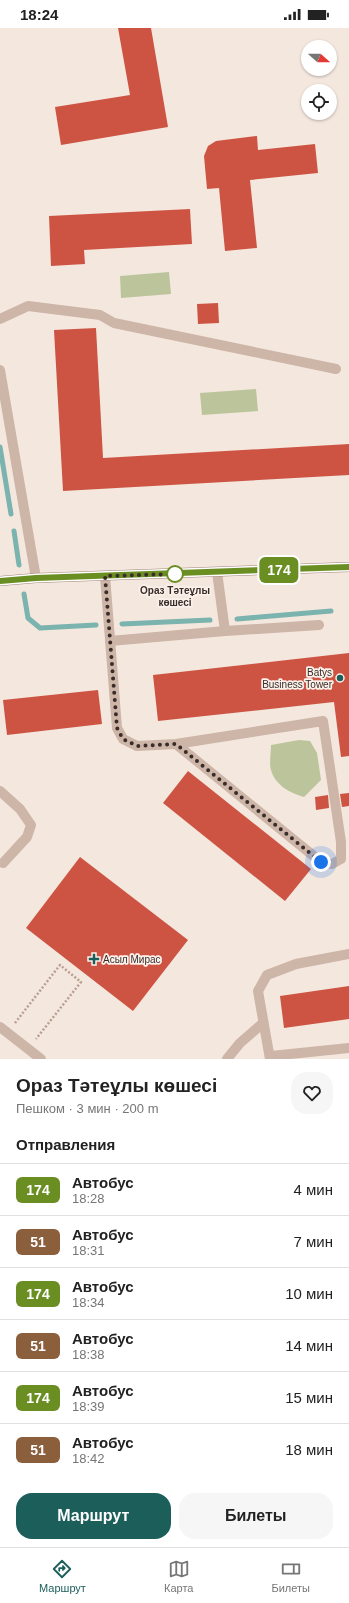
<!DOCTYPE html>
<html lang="ru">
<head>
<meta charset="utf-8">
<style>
  :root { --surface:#fff; --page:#f6f6f6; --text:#222; --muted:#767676; --line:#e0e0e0; --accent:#1c5e5a }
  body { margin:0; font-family:Arial,sans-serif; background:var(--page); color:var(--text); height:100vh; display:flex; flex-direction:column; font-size:15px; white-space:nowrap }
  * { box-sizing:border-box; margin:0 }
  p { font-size:13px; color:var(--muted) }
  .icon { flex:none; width:22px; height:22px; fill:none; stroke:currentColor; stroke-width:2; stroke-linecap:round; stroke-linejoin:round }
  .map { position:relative; height:1031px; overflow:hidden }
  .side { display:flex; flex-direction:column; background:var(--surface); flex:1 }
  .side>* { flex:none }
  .badge { padding:0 8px; border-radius:6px; font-size:14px; line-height:26px }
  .needle { width:26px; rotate:111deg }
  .controls { position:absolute; left:301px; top:12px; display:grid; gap:8px }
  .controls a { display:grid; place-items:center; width:36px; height:36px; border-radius:50%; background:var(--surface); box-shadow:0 1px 3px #0004; font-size:20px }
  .you { position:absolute; width:20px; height:20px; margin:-10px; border:3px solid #fff; border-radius:50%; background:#1a73e8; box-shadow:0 0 0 6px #1a73e833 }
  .map>.badge { position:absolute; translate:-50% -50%; box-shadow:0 0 0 2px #fff }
  h2 { padding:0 16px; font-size:15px; line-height:36px }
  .round { display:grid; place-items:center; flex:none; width:42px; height:42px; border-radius:16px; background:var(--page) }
  .headline { display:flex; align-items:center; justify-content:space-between; height:68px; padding:0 16px }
  h1 { font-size:19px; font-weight:700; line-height:30px }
  .button { display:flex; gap:8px; margin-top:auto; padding:8px 16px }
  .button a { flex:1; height:46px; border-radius:16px; background:var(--accent); color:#fff; font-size:16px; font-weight:700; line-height:46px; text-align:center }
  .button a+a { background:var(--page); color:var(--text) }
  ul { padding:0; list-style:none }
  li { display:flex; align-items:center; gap:12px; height:52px; padding:0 16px; border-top:1px solid var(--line) }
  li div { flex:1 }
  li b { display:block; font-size:15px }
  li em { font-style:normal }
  li .badge { min-width:44px; font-weight:700; text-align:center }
  .status { display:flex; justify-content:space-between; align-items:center; height:28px; padding:0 20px; background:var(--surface); direction:ltr }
  .status svg { height:11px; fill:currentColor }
  .tabs { display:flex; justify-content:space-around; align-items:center; height:56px; border-top:1px solid var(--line); background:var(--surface); font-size:11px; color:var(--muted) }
  .tabs a { display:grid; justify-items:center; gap:2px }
  .tabs .current { color:var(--accent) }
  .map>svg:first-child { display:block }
  .green { fill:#bcc49c }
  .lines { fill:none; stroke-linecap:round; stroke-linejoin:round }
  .stream { stroke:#7bb3ae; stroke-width:5 }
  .building { fill:#cd5443 }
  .path { stroke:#b99e92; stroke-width:2.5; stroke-dasharray:2 2; stroke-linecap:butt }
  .lane { stroke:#cdb5a8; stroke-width:10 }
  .secondary { stroke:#a18379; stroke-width:10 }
  .line-casing { stroke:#fff; stroke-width:9 }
  .line { stroke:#6b8e23; stroke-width:6 }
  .walk { stroke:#3a2c29; stroke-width:4; stroke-dasharray:0 7.2 }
  .stop-dot { fill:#fff; stroke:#6b8e23; stroke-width:2 }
  .poi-dot { fill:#1c5e5a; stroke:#fbf1eb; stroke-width:1.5 }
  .labels { text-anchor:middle; stroke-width:3.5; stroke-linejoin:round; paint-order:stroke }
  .stop-label { font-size:10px; font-weight:bold; fill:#3a2c29; stroke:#fbf1eb }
  .poi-label { font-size:10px; fill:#3a2c29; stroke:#fbf1eb; text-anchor:end }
</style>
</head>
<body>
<div class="status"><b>18:24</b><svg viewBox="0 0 49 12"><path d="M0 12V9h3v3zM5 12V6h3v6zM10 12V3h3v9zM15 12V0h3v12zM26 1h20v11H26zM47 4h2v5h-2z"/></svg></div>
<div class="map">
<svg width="349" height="1031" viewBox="0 0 349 1031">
  <rect width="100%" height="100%" fill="#f4e7de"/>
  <g class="green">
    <path d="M169 244 171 266 121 270 120 248Z"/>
    <path d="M256 361 258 383 202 387 200 365Z"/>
    <path d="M299 712 310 713 317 725 321 752 304 769C290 765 275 757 271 742 269 735 271 725 271 717Z"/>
  </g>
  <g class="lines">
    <g class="stream">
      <path d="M0 419 11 486"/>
      <path d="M14 503 19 537"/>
      <path d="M24 566 28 590 40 600 96 597"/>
      <path d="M237 591 331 583"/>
      <path d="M122 596 210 592"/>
    </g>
  </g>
  <g class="building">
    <path d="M118 0H151L168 99 61 117 55 79 130 67Z"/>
    <path d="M257 108 258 122 315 116 318 145 250 152 257 220 225 223 219 160 207 161 204 128 208 118 216 113Z"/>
    <path d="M190 181 192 216 84 222 85 236 51 238 49 188Z"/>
    <path d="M218 275 219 295 198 296 197 276Z"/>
    <path d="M96 300 103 430 349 416V447L63 463 54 302Z"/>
    <path d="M349 625V728L341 729 334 674 158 693 153 647Z"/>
    <path d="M98 662 102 696 7 707 3 672Z"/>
    <path d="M188 743 311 841 285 873 163 775Z"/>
    <path d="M349 765V778L342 779 340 766Z"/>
    <path d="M328 767 329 780 316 782 315 769Z"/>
    <path d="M80 829 188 912 133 983 26 900Z"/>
    <path d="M349 958V991L284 1000 280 968Z"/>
  </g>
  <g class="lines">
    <path class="path" d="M15 995 60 937 81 954 36 1011"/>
    <g class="lane">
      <path d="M0 291 28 278 100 287 114 295 336 341"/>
      <path d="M0 342 36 550"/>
      <path d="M217 544 225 603 319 597"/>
      <path d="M105 548 117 700 123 711 137 718 176 716 323 693 341 814V831L332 836 321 834 176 716"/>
      <path d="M110 613 225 603"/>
      <path d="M0 763 20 781 31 797 27 809 3 835"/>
      <path d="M0 999 41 1031"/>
      <path d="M271 1028 349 1020"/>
      <path d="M227 1031 240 1015 263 995"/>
      <path d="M270 1031 258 963 267 947 296 936 349 926"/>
    </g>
    <path class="secondary" d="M0 553 36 550 349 539"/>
  </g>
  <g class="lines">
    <g class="line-casing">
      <path id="line" d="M0 553 36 550 349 539"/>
    </g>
    <use href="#line" class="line"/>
    <path class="walk" d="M175 546 105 548 117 700 123 711 137 718 176 716 321 834"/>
  </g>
  <circle class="stop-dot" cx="175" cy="546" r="8"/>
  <g class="poi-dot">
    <circle cx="340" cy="650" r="4"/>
    <path d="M92 925h4v4h4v4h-4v4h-4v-4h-4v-4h4z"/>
  </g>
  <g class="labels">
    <g class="stop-label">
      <text x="175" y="566">Ораз Тәтеұлы<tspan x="175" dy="12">көшесі</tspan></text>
    </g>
    <g class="poi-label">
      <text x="332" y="648">Batys<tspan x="332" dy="12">Business Tower</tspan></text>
      <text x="103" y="935" text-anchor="start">Асыл Мирас</text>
    </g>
  </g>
</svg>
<div class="controls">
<a><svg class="needle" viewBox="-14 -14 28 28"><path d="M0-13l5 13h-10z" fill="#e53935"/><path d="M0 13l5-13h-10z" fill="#767676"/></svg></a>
<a><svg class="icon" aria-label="locate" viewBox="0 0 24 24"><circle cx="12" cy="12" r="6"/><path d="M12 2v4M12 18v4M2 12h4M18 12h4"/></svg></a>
</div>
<div class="you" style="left:321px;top:834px"></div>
<b class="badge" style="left:279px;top:542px;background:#6b8e23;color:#fff">174</b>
</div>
<section class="side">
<div class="headline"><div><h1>Ораз Тәтеұлы көшесі</h1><p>Пешком · 3 мин · 200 m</p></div><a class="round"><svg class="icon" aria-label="heart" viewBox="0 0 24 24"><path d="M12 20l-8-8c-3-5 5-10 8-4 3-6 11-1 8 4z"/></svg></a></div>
<h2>Отправления</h2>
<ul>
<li><span class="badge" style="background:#6b8e23;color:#fff">174</span><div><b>Автобус</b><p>18:28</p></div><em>4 мин</em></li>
<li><span class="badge" style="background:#8b5e3c;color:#fff">51</span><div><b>Автобус</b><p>18:31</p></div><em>7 мин</em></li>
<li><span class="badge" style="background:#6b8e23;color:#fff">174</span><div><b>Автобус</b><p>18:34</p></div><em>10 мин</em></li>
<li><span class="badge" style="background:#8b5e3c;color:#fff">51</span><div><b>Автобус</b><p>18:38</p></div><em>14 мин</em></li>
<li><span class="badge" style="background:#6b8e23;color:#fff">174</span><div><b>Автобус</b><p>18:39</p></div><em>15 мин</em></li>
<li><span class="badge" style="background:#8b5e3c;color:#fff">51</span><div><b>Автобус</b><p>18:42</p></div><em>18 мин</em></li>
</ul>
<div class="button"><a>Маршрут</a><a>Билеты</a></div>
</section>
<nav class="tabs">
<a class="current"><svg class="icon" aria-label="directions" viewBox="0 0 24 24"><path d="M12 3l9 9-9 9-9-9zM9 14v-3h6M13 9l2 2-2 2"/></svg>Маршрут</a>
<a><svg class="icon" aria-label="map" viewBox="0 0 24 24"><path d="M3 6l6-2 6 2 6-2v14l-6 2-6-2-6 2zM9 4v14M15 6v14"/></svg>Карта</a>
<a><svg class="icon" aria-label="tickets" viewBox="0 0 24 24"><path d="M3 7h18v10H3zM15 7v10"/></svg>Билеты</a>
</nav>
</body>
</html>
